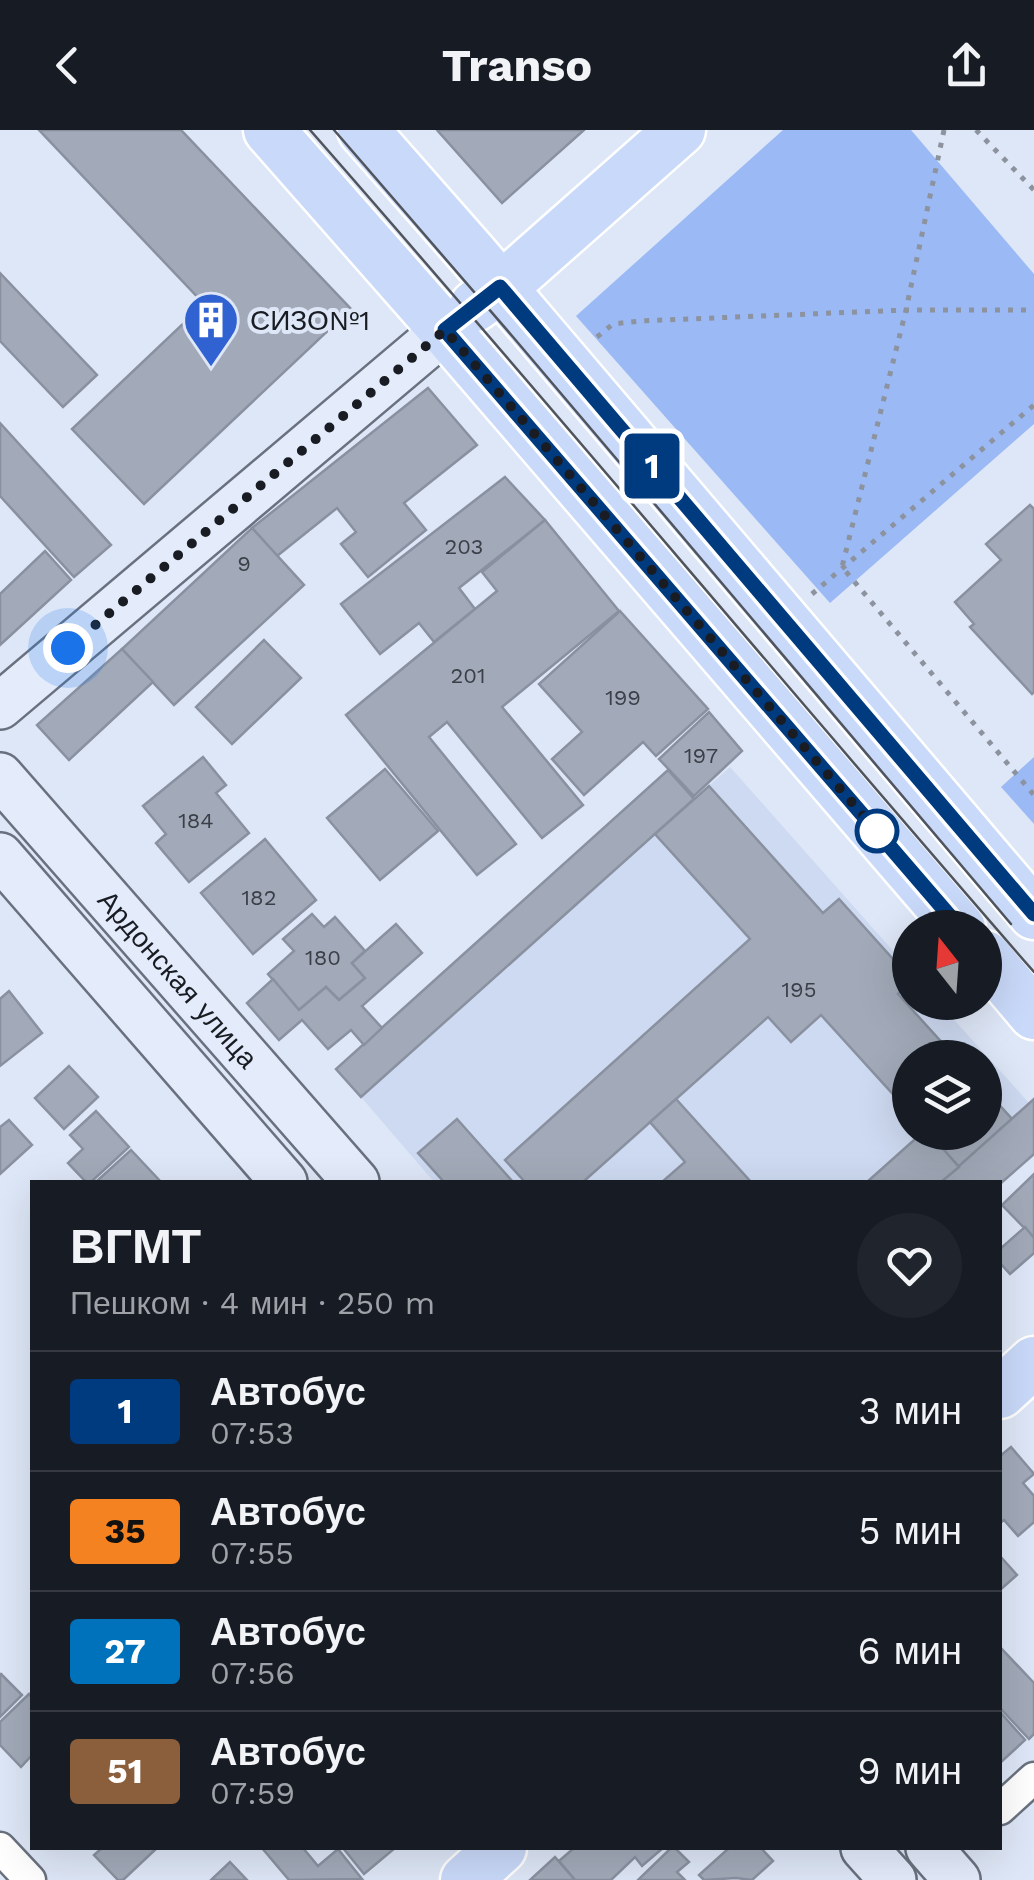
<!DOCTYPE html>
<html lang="ru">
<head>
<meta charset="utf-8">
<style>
  :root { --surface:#171b24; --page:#20242c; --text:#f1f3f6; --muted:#9ea1a6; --line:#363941 }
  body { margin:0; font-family:"Work Sans",sans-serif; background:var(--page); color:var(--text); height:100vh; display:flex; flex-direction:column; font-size:38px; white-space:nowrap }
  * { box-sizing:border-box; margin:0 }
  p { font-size:32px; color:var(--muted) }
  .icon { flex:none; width:55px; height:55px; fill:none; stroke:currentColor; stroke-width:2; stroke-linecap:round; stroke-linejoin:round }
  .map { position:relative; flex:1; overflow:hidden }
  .panel { position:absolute; left:30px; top:1050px; width:972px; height:670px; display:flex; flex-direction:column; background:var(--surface); border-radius:0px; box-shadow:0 10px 40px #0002 }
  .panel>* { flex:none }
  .badge { padding:0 20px; border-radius:8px; font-size:35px; line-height:65px }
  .needle { width:65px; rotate:343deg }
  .fabs { position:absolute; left:892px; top:780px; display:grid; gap:20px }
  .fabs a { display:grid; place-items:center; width:110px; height:110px; border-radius:50%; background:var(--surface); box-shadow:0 10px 40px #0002; font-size:50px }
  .you { position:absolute; width:50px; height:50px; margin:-25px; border:8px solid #fff; border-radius:50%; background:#1a73e8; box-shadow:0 0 0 15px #1a73e833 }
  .map>.badge { position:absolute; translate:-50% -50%; box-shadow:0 0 0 5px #fff }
  .round { display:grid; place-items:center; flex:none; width:105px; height:105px; border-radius:52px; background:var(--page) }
  .head { display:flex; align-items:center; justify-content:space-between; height:170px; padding:0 40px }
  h1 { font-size:48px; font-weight:700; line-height:75px }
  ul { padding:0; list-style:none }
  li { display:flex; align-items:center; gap:30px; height:120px; padding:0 40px; border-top:2px solid var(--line) }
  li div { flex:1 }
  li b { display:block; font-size:38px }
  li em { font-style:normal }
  li .badge { min-width:110px; font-weight:700; text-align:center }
  header { display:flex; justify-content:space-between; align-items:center; height:130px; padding:0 40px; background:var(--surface); font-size:45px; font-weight:700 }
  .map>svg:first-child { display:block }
  .built { fill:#cedaf1; fill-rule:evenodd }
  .green { fill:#9bb9f4 }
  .building { fill:#a2aab9; stroke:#8991a0; stroke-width:2.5 }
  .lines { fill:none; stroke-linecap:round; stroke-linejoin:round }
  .street-casing { stroke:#69717f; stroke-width:35 }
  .secondary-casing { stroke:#69717f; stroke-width:50 }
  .primary-casing { stroke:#fff; stroke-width:55 }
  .path { stroke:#8c939f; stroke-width:5; stroke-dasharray:5 8; stroke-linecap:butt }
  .street { stroke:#fff; stroke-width:30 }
  .secondary { stroke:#e4ecfc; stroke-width:45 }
  .primary { stroke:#c9d9f9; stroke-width:50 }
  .tram { stroke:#50545d; stroke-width:2.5 }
  .line-casing { stroke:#fff; stroke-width:22 }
  .line { stroke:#003b80; stroke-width:15 }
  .walk { stroke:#191c22; stroke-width:10; stroke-dasharray:0 18 }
  .stop-dot { fill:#fff; stroke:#003b80; stroke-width:5 }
  .labels { text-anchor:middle; stroke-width:8; stroke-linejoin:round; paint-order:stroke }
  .number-label { font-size:22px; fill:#3b4048 }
  .poi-label { font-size:28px; fill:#191c22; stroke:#dee7f7; text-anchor:start }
  .street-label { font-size:28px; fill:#191c22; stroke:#dee7f7 }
</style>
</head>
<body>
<header><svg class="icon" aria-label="back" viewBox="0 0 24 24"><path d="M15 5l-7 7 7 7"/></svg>Transo<svg class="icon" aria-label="share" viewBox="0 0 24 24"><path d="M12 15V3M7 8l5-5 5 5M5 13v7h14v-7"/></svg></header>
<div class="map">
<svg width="1034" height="1750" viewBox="0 0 1034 1750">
  <rect width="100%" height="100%" fill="#dee7f7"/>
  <path class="built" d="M730 637 910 840V872L939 873 1029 973 941 1052H434L361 967ZM910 928H985V1002H910Z"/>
  <g class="green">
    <path d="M783 0H911L1034 144V294L830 473 576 186Z"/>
    <path d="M1034 627V694L1001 657Z"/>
  </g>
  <g class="building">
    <path d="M39 0H181L351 179 144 374 72 299 204 174Z"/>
    <path d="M437 0H584L502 73Z"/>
    <path d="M0 143 97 245 63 277 0 211Z"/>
    <path d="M428 258 477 315 404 373 426 400 368 447 341 414 356 402 337 378 277 426 252 398Z"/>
    <path d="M0 293 111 415 74 447 0 366Z"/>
    <path d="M505 347 545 390 459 458 475 479 434 512 419 493 380 524 341 474Z"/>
    <path d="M1030 375 1034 379V562L1032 564 970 497 974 494 955 472 1001 430 986 414Z"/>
    <path d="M545 390 619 481 502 577 583 675 542 708 447 592 429 607 516 714 477 745 346 585 497 461 482 442Z"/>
    <path d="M252 398 304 455 174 575 122 519Z"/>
    <path d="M45 421 71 450 0 515V464Z"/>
    <path d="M620 481 708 579 656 626 643 612 584 665 552 629 582 602 539 554Z"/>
    <path d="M264 510 301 548 232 614 196 577Z"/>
    <path d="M122 519 153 552 69 630 37 595Z"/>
    <path d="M709 582 742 621 694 666 659 629Z"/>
    <path d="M203 627 226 655 216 663 249 703 189 752 156 713 166 704 143 676Z"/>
    <path d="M385 639 438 701 380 750 327 688Z"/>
    <path d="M668 640 694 669 361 967 336 939Z"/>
    <path d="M709 656 823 783 839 769 910 848V854L898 864 956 928H910V983L821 885 791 912 768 887 583 1052H525L505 1030 750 809 655 704Z"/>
    <path d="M265 709 316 770 253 824 201 763Z"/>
    <path d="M312 784 324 797 335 787 365 821 352 833 365 848 339 870 326 857 299 880 268 844 294 821 283 809Z"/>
    <path d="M396 794 422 823 362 876 382 898 364 915 351 900 328 919 302 890 279 910 247 873 273 849 299 880 326 857 339 870 365 848 352 833Z"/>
    <path d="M9 861 42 903 0 936V869Z"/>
    <path d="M69 936 98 967 64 999 35 968Z"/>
    <path d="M985 959 1012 989 959 1037 928 1002H985Z"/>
    <path d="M676 969 751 1052H662L685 1032 650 992Z"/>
    <path d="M1034 969V1024L1000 1054 941 1052Z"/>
    <path d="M96 981 129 1017 91 1052H86L68 1033 83 1019 70 1005Z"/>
    <path d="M457 989 513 1052H444L418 1023Z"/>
    <path d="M9 990 32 1015 0 1044V997Z"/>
    <path d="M923 1002H928L959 1037 941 1052H867Z"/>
    <path d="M131 1020 161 1052H100L98 1050Z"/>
    <path d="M1034 1044V1108L1002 1075Z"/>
    <path d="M1025 1097 1034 1108V1123L1010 1144 1000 1133V1119Z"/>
    <path d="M1011 1317 1034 1344 1023 1353 1034 1366V1392L1018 1406 1004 1390 1000 1393V1326Z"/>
    <path d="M1000 1426 1017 1445 1000 1460Z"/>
    <path d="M1000 1517 1034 1553V1604L1029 1609 1000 1578Z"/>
    <path d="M1 1544 22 1565 0 1587V1545Z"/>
    <path d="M29 1564 32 1568V1625L21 1637 0 1615V1592Z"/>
    <path d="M1000 1582 1025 1610 1000 1633Z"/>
    <path d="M102 1718H157L123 1750H118L94 1725Z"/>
    <path d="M262 1718H303L318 1736 338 1719 362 1749 289 1750Z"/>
    <path d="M343 1718H395L364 1744Z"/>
    <path d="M574 1718H663L642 1736 635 1727 611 1750H575L559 1731Z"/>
    <path d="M671 1718H675L689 1732 677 1742 685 1750H638Z"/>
    <path d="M729 1718H761L773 1731 752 1750 736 1748 704 1750 699 1745Z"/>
    <path d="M555 1727 575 1750H530Z"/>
    <path d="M230 1732 247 1750H211Z"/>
  </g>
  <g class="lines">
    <g class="street-casing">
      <g id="street">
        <path d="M1000 1679 1034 1648"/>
        <path d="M0 1718 30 1750"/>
      </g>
    </g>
    <g class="secondary-casing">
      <g id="secondary">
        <path d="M0 576 445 200"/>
        <path id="s1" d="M0 646 356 1052"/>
        <path d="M0 726 284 1052"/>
        <path d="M864 1718 893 1750"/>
        <path d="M929 1718 957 1750"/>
      </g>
    </g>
    <g class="primary-casing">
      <g id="primary">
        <path d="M269 0 445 200 960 798"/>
        <path d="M363 0 473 125 1034 784"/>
        <path d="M475 176 516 145 680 0"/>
        <path d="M985 826 1034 884"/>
        <path d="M1000 1263 1034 1232"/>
        <path d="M466 1750 501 1718"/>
      </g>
    </g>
    <g class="path">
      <path d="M944 0 906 180 842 437 1034 665"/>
      <path d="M976 0 1034 60"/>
      <path d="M597 207 613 194 640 191 906 180H1034"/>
      <path d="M812 464 1034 275"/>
    </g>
    <use href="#street" class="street"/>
    <use href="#secondary" class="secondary"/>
    <use href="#primary" class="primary"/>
    <g class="tram">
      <path d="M310 0C554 278 791 563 1034 842"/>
      <path d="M334 0 513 207 1011 794"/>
    </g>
  </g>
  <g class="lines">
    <g class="line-casing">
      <path id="line" d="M960 798 445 200 500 157 1034 784"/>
    </g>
    <use href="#line" class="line"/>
    <path class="walk" d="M68 518 445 200 886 712 877 701"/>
  </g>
  <defs>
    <g id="building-pin" transform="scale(2.875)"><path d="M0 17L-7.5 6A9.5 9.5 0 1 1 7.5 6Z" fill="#3062d1" stroke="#dee7f7"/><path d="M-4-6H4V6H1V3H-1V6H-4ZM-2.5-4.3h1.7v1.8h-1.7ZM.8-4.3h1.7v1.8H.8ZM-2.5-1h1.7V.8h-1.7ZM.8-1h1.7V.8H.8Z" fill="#fff"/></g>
  </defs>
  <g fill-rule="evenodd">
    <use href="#building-pin" x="211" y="190"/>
  </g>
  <circle class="stop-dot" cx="877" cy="701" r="20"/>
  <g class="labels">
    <g class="number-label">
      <text x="464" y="424">203</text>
      <text x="244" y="441">9</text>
      <text x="468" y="553">201</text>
      <text x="623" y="575">199</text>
      <text x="701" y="633">197</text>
      <text x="196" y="698">184</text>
      <text x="259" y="775">182</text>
      <text x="323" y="835">180</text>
      <text x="799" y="867">195</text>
    </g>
    <g class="poi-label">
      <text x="250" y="200">СИЗО№1</text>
    </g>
    <g class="street-label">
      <text dy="10" stroke="none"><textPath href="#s1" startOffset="270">Ардонская улица</textPath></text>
    </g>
  </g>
</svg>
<div class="fabs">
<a><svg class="needle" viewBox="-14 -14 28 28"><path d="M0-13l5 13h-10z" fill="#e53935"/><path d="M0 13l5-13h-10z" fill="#9ea1a6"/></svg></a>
<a><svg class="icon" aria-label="layers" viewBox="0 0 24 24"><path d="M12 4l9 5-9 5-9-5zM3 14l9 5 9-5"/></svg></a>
</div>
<div class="you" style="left:68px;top:518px"></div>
<b class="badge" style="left:652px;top:336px;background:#003b80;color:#fff">1</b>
<section class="panel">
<div class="head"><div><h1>ВГМТ</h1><p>Пешком · 4 мин · 250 m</p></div><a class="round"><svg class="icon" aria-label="heart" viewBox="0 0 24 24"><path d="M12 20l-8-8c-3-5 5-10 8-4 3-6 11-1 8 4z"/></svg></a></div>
<ul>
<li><span class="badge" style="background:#003b80;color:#fff">1</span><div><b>Автобус</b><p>07:53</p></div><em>3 мин</em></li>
<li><span class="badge" style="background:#f58220;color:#111">35</span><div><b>Автобус</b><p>07:55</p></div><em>5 мин</em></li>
<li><span class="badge" style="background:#0072bc;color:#fff">27</span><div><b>Автобус</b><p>07:56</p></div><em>6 мин</em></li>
<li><span class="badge" style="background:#8b5e3c;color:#fff">51</span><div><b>Автобус</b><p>07:59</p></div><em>9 мин</em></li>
</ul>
</section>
</div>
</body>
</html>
